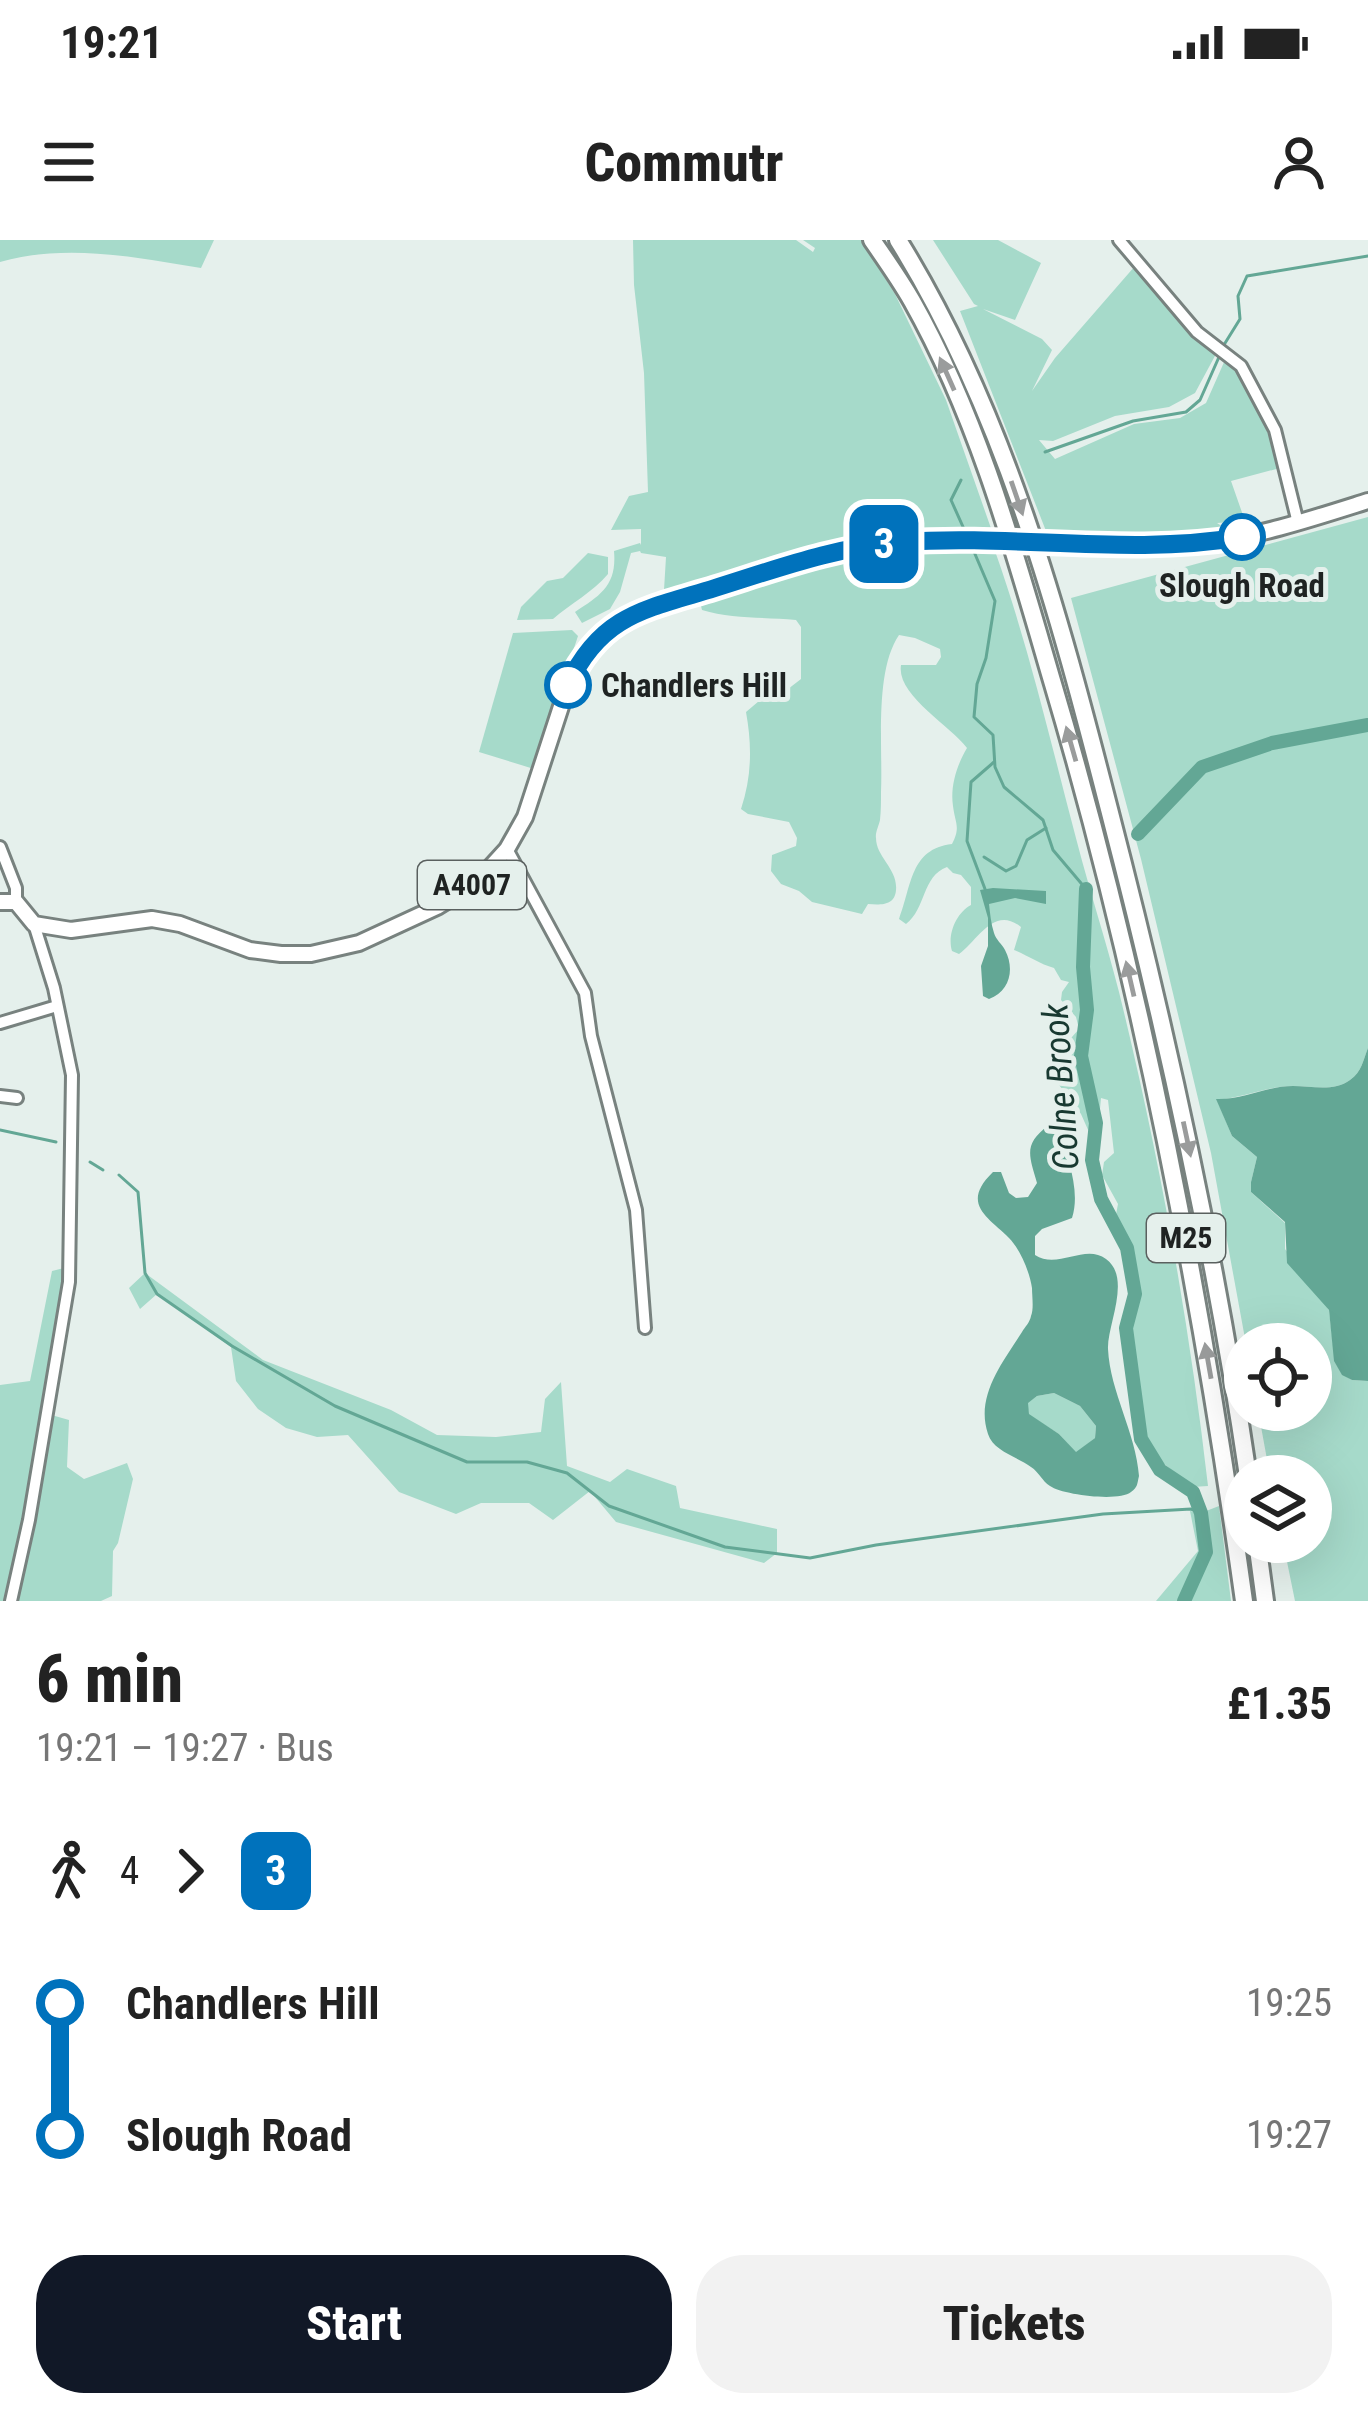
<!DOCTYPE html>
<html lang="en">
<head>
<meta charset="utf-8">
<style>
  :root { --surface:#fff; --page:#f2f2f2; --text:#222; --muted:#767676; --accent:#111827 }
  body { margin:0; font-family:"Roboto Condensed",sans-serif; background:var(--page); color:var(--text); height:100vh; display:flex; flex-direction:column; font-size:45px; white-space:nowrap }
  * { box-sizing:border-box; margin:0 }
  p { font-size:39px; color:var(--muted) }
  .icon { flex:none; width:66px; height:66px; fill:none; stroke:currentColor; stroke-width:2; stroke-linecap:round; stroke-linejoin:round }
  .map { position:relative; height:1361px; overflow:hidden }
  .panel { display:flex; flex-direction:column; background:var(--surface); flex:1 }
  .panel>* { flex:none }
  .badge { padding:0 24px; border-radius:18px; font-size:42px; line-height:78px }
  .controls { position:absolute; left:1224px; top:1083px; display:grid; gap:24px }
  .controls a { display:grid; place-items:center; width:108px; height:108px; border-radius:50%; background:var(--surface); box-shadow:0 12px 48px #0002; font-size:60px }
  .map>.badge { position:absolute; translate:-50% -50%; box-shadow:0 0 0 6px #fff }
  .legs { display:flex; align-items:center; gap:18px; height:132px; padding:0 36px; font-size:39px }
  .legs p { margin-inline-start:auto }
  .headline { display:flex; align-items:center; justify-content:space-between; height:204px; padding:0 36px }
  h1 { font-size:66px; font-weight:800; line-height:90px }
  .cta { display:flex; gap:24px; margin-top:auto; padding:24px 36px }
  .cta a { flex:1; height:138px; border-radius:48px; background:var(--accent); color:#fff; font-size:48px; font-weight:800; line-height:138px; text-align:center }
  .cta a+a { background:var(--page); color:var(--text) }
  ul { padding:0 36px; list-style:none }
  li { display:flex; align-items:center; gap:42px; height:132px; font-size:45px }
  li i { display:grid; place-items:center; width:18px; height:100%; margin:0 15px; background:currentColor }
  li i::after { content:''; width:30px; height:30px; margin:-15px; border:9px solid; border-radius:50%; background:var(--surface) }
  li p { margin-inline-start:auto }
  li:first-child i { background:linear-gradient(#0000 50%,currentColor 0) }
  li:last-child i { background:linear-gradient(currentColor 50%,#0000 0) }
  .status { display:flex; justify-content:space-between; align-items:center; height:84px; padding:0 60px; background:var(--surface); direction:ltr }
  .status svg { height:33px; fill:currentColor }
  header { display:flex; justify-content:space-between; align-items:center; height:156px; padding:0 36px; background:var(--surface); font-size:54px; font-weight:800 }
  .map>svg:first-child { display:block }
  .green { fill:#a6daca }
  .water { fill:#63a795; fill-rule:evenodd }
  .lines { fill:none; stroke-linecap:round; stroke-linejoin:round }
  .stream { stroke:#63a795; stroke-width:3 }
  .river { stroke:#63a795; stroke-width:14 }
  .minor-casing { stroke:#78827f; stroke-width:16 }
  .major-casing { stroke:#78827f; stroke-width:20 }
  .highway-casing { stroke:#78827f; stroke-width:22 }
  .minor { stroke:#fff; stroke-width:10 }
  .major { stroke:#fff; stroke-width:14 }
  .highway { stroke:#fff; stroke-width:16 }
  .major-bridge-casing { stroke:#78827f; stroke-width:20; stroke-linecap:butt }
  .major-bridge { stroke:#fff; stroke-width:14 }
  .oneway { fill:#9a9c9c }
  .line-1-casing { stroke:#fff; stroke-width:27 }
  .line-1 { stroke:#0072bc; stroke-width:18 }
  .stop-1-dot { fill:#fff; stroke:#0072bc; stroke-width:6 }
  .labels { text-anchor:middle; stroke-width:10; stroke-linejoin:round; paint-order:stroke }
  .shield { fill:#e5f0ec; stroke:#5a605f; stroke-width:3 }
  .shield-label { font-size:30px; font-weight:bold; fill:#1f2322 }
  .stop-label { font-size:33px; font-weight:bold; fill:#1f2322; stroke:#e5f0ec }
  .water-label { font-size:36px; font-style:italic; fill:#183931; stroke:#e5f0ec }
</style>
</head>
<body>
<div class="status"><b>19:21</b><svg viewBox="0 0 49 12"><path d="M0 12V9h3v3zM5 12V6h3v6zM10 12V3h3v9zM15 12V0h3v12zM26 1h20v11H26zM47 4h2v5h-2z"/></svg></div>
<header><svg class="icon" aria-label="menu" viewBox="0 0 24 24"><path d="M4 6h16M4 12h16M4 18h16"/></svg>Commutr<svg class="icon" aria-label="person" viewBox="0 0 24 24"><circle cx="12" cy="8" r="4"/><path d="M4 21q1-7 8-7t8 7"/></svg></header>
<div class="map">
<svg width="1368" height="1361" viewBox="0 0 1368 1361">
  <rect width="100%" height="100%" fill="#e5f0ec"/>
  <g class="green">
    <path d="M0 0H214L201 28C133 17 67 3 0 22Z"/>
    <path d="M633 0H796L813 12 815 8 803 0H861L895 54 946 160 993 294 938 292 841 304 666 358 664 350 666 317 641 313 640 311 631 313 620 352 610 369 582 383 575 372C601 355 617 345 614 311L640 303 641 305V289L611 290 629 256 648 252 644 133 634 45Z"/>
    <path d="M933 0H998L1041 23 1015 80 983 69 1042 99 1052 110 1032 151 1055 118 1135 26 1187 90 1216 114 1195 153 1169 167 1115 176 1053 201 1039 200 1055 219 1134 184 1180 178 1206 163 1225 120C1256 144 1267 192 1280 228L1231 241 1245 281 1217 283 1231 292 1175 298 1046 291 960 71 978 66 974 64Z"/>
    <path d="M1368 277V808C1363 820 1362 832 1350 840 1334 852 1312 846 1293 846 1268 846 1242 858 1217 860L1232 896 1257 917 1251 942V952L1285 983V1009L1329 1070 1335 1122 1342 1134 1352 1140 1368 1141V1361H1295L1283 1302H1311V1236H1270L1258 1170H1311V1104H1246L1211 913 1141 619 1071 358Z"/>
    <path d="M950 307 995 311C1029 407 1051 504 1077 602 1090 652 1106 701 1119 752 1159 914 1189 1080 1208 1246L1192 1247 1157 1218 1144 1194 1128 1088 1139 1058 1132 1012 1115 980 1118 964 1102 935 1104 922 1114 913 1108 860 1101 858 1097 901H1093L1081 874 1056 841 1064 806 1079 789 1076 777 1061 760 1062 752 1069 742 1061 740 1054 728C1039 724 1029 716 1014 710L1021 687C994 665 978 700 959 714L952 711C947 695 956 673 971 665V647L961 635 953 633 947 627C922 636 926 669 906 684L899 679C912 645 910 609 952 604 961 587 955 583 953 566 950 546 957 525 967 508 950 485 896 455 901 425H936L941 417 940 409 915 398 899 395C874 432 883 507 881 552 881 561 881 571 880 580 879 585 875 593 876 598 876 617 898 629 896 650 895 666 880 665 868 664L862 674 812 662 799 651 781 644 771 631 772 615 796 606 797 598 789 582 748 574 741 569C752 536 752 505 746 472L759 461 779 456 801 439V387L796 380C765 377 732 379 702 370L700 362 777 338 810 323 872 312Z"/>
    <path d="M588 313 608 317V334C592 353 571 363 553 379L517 380 521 367 547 341 563 338Z"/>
    <path d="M572 390 578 396 534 529 479 512 513 393Z"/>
    <path d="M64 1028 45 1158 8 1361H0V1145L30 1141 52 1031Z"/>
    <path d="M145 1033 263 1120 391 1170 437 1195 496 1197 541 1192 545 1159 561 1142 567 1226 610 1242 627 1229 676 1246 680 1268 777 1289V1313L764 1323 616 1282 590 1251 553 1280 529 1263H481L456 1274 399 1252 348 1195 317 1197 286 1188 258 1169 236 1141 231 1107 157 1054 140 1069 129 1048Z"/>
    <path d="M1054 1153 1080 1166 1096 1186 1095 1198 1076 1213 1059 1194 1029 1175 1027 1163 1037 1156Z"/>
    <path d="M48 1174 69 1180 67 1227 84 1239 127 1223 133 1239 118 1303 113 1311 112 1356 101 1361H11Z"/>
    <path d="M1219 1266 1231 1361H1156L1198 1311 1190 1271 1201 1273Z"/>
  </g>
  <g class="water">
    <path d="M993 648 1046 651V664L1015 658 989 664C990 673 991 684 994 693 996 700 1002 704 1005 710 1015 729 1010 751 989 759L983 756 981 726 988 706V678L980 650Z"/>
    <path d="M1368 808V1141L1352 1140 1342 1135 1334 1121 1329 1070 1287 1023 1285 982 1251 952V942L1257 917 1232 896 1216 859C1243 860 1267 846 1293 846 1312 846 1334 852 1350 840 1362 832 1363 820 1368 808Z"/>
    <path d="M1049 885 1059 889C1067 917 1081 950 1072 978L1042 989 1035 996V1015C1058 1030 1085 1003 1106 1019 1132 1038 1107 1085 1108 1109 1110 1152 1136 1193 1139 1236 1137 1244 1138 1247 1131 1252 1119 1262 1063 1255 1050 1246 1042 1241 1039 1232 1031 1227 1018 1217 993 1211 988 1194 975 1156 1003 1122 1022 1092 1025 1087 1030 1082 1031 1076 1034 1069 1032 1056 1032 1048 1030 1033 1020 1009 1009 998 988 977 960 964 993 932H1001L1009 953 1016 958 1028 957 1037 943C1029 915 1023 904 1049 885ZM1054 1153 1080 1166 1096 1186 1095 1198 1076 1212 1059 1194 1029 1174 1028 1163 1037 1156Z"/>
  </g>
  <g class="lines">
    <g class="stream">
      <path d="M1222 108 1240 79 1238 56 1247 36 1368 16"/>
      <path d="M1045 212 1133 181 1186 172 1200 160 1219 117"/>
      <path d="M961 240 951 260 968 298"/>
      <path d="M972 307 995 361 986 418 977 444 974 477 993 495 995 527 1004 547 1043 580 1053 610 1086 649"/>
      <path d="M984 617 1006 631 1016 626 1027 600 1046 588"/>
      <path d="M985 649 967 601 971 542 994 522"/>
      <path d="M0 890 56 902"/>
      <path d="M90 922 103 930"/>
      <path d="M119 935 138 952 145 1033 157 1054 232 1106 335 1166 467 1222H527L567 1233 609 1266 725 1307 810 1318 876 1305 1103 1274 1191 1269 1201 1273"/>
    </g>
    <g class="river">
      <path d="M1138 594 1202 527 1272 503 1368 485"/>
      <path d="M1086 649 1083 727 1087 770 1081 816 1096 883 1092 920 1101 959 1127 1008 1135 1054 1126 1088 1141 1199 1160 1230 1193 1252 1201 1273 1206 1312 1184 1361"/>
    </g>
    <g class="minor-casing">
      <g id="minor">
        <path d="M1119 0 1197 92 1241 126 1275 190 1298 283"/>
        <path d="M0 607 16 648V662"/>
        <path d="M507 609 585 753 591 796 636 970 645 1088"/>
        <path d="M0 783 57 766"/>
        <path d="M0 856 17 858"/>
        <path d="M11 1361 29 1280 69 1042 72 835 54 748 34 684"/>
      </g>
    </g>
    <g class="major-casing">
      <g id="major">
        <path d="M1063 304C1110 306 1158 309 1204 303 1260 296 1314 278 1368 261"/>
        <path d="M0 662H16L34 684 71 690 152 679 180 684 250 710 281 714H311L359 703 437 667 476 643 507 609 525 577 568 445 581 418 618 381 649 368 819 315 899 302H966"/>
      </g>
    </g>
    <g class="highway-casing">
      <g id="highway">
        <path d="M872 0C886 20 900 40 912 61 979 180 1015 314 1053 444 1142 744 1201 1052 1244 1361"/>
        <path d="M898 0C1005 172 1059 374 1109 569 1166 789 1215 1011 1248 1236"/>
        <path d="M1257 1302 1265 1361"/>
      </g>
    </g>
    <use href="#minor" class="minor"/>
    <use href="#major" class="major"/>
    <use href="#highway" class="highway"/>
    <g class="major-bridge-casing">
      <path id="major-bridge" d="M966 302 1063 304"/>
    </g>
    <use href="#major-bridge" class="major-bridge"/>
  </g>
  <defs><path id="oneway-solid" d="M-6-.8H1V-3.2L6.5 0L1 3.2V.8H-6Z" transform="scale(3)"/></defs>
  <g class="oneway">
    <use href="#oneway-solid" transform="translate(947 134) rotate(-114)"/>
    <use href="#oneway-solid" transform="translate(1017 258) rotate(71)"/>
    <use href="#oneway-solid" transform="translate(1071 504) rotate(-106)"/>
    <use href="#oneway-solid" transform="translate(1130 739) rotate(-103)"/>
    <use href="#oneway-solid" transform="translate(1187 899) rotate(78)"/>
    <use href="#oneway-solid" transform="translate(1208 1121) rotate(-100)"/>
  </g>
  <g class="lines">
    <g class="line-1-casing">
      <path id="line-1" d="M568 445C601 374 647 369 715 348 776 329 838 306 902 302 1016 294 1129 316 1242 297"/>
    </g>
    <use href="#line-1" class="line-1"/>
  </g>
  <g class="stop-1-dot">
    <circle cx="1242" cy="297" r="21"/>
    <circle cx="568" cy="445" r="21"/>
  </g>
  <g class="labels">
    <g class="shield">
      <rect x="418" y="621" width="108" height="48" rx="9"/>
      <rect x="1147" y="974" width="78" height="48" rx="9"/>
    </g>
    <g class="shield-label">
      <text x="472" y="655">A4007</text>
      <text x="1186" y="1008">M25</text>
    </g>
    <g class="stop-label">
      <text x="1242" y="357">Slough Road</text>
      <text x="601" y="457" text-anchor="start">Chandlers Hill</text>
    </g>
    <g class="water-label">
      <text transform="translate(1060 847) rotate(-94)" y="13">Colne Brook</text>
    </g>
  </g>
</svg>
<div class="controls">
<a><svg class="icon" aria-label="locate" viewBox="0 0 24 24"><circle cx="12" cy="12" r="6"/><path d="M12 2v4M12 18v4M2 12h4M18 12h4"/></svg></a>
<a><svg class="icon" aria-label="layers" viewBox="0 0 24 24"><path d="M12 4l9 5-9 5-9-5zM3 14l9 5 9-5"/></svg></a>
</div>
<b class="badge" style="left:884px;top:304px;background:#0072bc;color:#fff">3</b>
</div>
<section class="panel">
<div class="headline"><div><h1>6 min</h1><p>19:21 – 19:27 · Bus</p></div><b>£1.35</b></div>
<div class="legs"><svg class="icon" aria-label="walk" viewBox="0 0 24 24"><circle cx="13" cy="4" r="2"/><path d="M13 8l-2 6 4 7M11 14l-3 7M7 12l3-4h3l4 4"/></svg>4<svg class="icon" aria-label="forward" viewBox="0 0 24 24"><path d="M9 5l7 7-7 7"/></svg><b class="badge" style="background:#0072bc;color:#fff">3</b></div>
<ul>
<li><i style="color:#0072bc"></i><b>Chandlers Hill</b><p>19:25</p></li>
<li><i style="color:#0072bc"></i><b>Slough Road</b><p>19:27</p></li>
</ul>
<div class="cta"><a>Start</a><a>Tickets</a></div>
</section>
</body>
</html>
